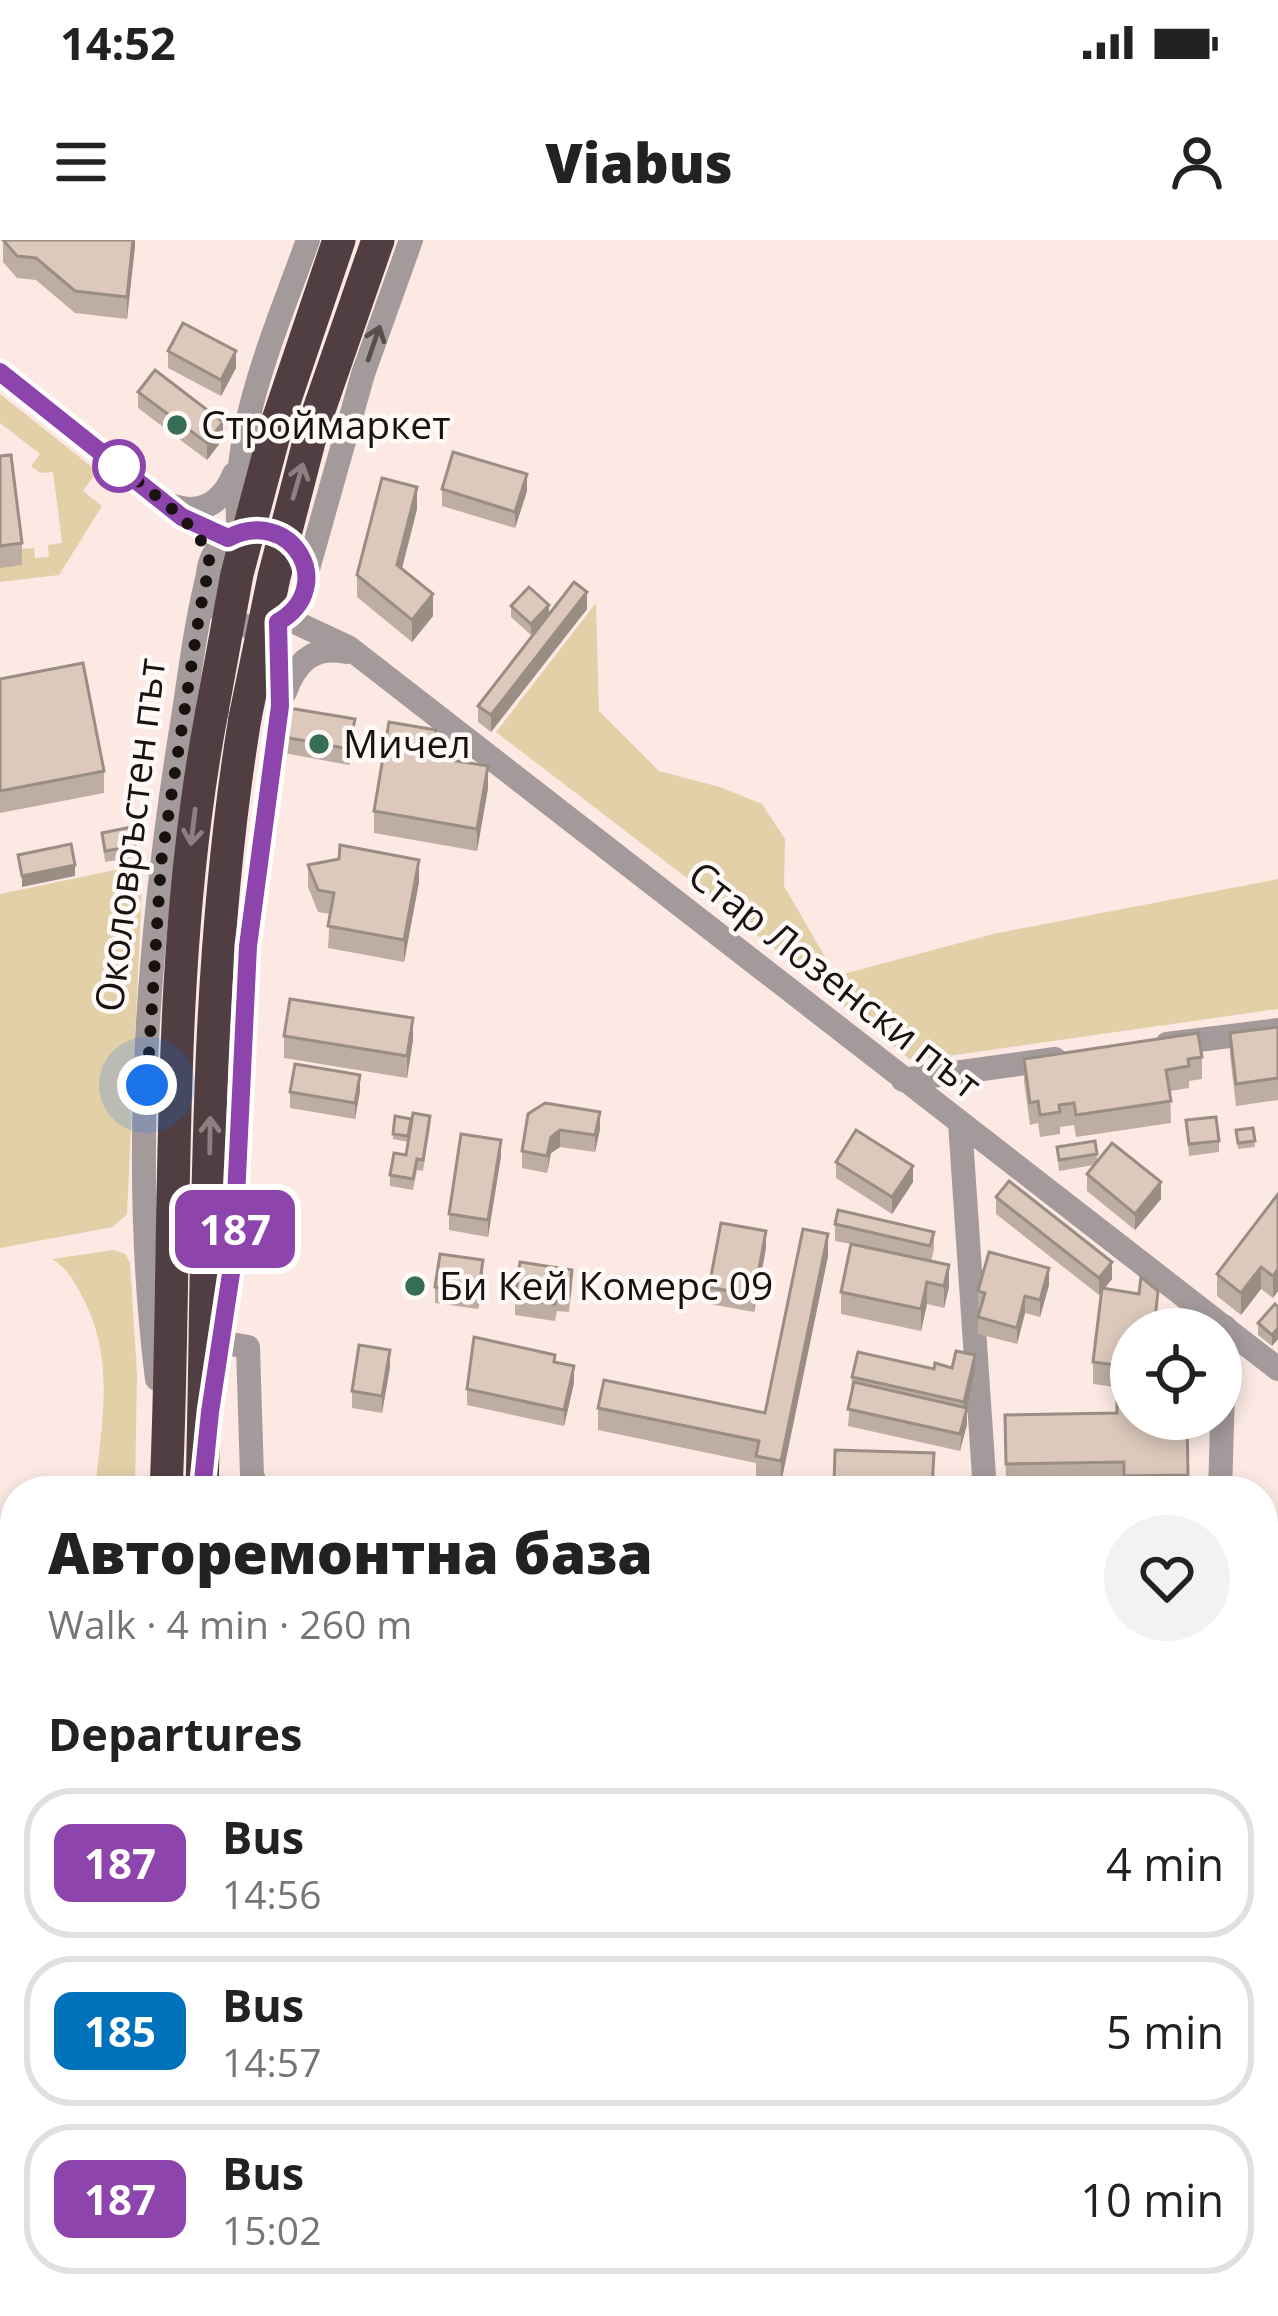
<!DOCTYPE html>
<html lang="en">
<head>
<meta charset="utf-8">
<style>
  :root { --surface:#fff; --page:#f2f2f2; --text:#222; --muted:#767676; --line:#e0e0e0 }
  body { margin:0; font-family:"Open Sans",sans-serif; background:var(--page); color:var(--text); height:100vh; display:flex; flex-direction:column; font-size:45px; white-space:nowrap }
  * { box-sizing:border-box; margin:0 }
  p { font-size:39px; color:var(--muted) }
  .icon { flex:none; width:66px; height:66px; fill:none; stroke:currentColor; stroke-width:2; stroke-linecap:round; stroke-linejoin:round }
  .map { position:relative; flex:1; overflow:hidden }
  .drawer { position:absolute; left:0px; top:1236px; width:1278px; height:840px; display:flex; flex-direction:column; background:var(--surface); border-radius:48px 48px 0 0; box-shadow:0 6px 18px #0003 }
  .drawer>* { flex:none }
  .badge { padding:0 24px; border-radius:18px; font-size:42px; line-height:78px }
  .fabs { position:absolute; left:1110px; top:1068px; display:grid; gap:24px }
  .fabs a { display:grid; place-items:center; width:132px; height:132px; border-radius:50%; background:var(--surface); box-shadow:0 6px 18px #0003; font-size:60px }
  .you { position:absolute; width:60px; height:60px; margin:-30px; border:9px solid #fff; border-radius:50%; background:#1a73e8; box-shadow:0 0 0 18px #1a73e833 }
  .map>.badge { position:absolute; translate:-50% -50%; box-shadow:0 0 0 6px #fff }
  h2 { padding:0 48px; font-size:45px; line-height:108px }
  .round { display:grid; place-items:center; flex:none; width:126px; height:126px; border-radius:63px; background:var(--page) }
  .headline { display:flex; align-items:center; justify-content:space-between; height:204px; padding:0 48px }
  h1 { font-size:57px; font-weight:800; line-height:90px }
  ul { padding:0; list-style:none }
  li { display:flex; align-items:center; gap:36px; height:150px; margin:0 24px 18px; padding:0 24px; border:6px solid var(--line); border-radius:48px }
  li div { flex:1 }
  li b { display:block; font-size:45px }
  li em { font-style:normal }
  li .badge { min-width:132px; font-weight:700; text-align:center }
  .status { display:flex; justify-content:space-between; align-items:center; height:84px; padding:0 60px; background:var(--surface); direction:ltr }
  .status svg { height:33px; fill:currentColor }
  header { display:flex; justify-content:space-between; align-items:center; height:156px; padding:0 48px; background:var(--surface); font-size:54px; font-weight:800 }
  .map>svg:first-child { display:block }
  .green { fill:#e3cfa8 }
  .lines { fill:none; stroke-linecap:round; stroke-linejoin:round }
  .minor { stroke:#a49a9b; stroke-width:24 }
  .highway { stroke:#513e42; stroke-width:33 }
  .highway-bridge { stroke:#513e42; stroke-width:33 }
  .wall { fill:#bdada2 }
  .shaded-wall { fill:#9a8d84 }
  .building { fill:#dcc9bc; stroke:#9a8d84; stroke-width:3 }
  .oneway { stroke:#584f4f }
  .oneway2 { stroke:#8e8082 }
  .line-casing { stroke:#fff; stroke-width:27 }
  .line { stroke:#8e44ad; stroke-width:18 }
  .walk { stroke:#1a1210; stroke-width:12; stroke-dasharray:0 21.6 }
  .poi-dot { fill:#356d55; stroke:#fffaf8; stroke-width:4.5 }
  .stop-dot { fill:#fff; stroke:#8e44ad; stroke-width:6 }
  .labels { text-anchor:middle; stroke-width:9; stroke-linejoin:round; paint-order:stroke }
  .poi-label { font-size:39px; fill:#1a1210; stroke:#fffaf8; text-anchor:start }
  .street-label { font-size:39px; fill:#1a1210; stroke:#fffaf8 }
</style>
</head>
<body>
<div class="status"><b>14:52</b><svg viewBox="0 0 49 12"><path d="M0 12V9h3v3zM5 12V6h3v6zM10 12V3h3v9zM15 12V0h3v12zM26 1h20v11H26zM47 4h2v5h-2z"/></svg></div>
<header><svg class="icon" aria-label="menu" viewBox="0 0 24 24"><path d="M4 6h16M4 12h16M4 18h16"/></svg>Viabus<svg class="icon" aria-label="person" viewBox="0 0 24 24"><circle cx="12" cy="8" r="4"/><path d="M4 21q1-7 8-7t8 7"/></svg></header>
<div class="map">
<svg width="1278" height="2076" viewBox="0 0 1278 2076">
  <rect width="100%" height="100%" fill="#fce9e4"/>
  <g class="green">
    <path d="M0 154 97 231 83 251 102 266 59 335 0 342V328L20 309 34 308 35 318 49 317 48 305 62 303 53 232 40 233 31 226 40 214 0 183Z"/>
    <path d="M596 363 599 471 659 531 720 547 762 564 785 599 784 646 836 736 993 694 1278 639V769L912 821 696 645 496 492Z"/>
    <path d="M143 624 127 974 113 987 0 1008V654Z"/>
    <path d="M113 1010 125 1014 130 1023 137 1134 135 1251H95C101 1186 115 1124 86 1064 77 1046 69 1029 52 1019Z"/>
    <path d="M15 1695V1810L0 1830V1723Z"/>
    <path d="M15 1848V2013L0 2007V1866Z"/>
    <path d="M251 2061H461L472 2076H241Z"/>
  </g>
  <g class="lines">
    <g class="minor">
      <path d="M0 132 182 277 228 299"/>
      <path d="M173 266C203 276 223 261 234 234"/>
      <circle cx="257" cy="338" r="49"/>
      <path d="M239 292C229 193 275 92 308 0"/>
      <path d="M306 336 363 134 411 0"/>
      <path d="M286 378 348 407 1278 1129"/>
      <path d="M285 452C296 422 313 405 347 412"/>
      <path d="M1167 804 1278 790"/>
      <path d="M903 840 1055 819"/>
      <path d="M960 883 985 1251"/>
      <path d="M220 1102 248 1107 252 1235 259 1251"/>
      <path d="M217 1126 233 1020 248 706 280 466 278 383"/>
      <path d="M157 1139C130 923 147 699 182 484 190 433 196 381 209 331"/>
      <path d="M1220 1251 1225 1087"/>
      <path d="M1263 1514H1278"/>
      <path d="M1263 1690H1278"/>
      <path d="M693 2061 694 2076"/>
      <path d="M954 2061 955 2076"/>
      <path d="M1117 2076 1118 2061"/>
    </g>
    <g class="highway">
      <path d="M278 180 339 0"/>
      <path d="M312 190 378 0"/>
      <path d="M166 1251C178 991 163 728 212 471"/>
      <path d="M202 1251C209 993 203 733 245 478"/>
      <path d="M0 1847 15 1826"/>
      <path d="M0 2019 15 2026"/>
      <path d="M62 2061 74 2076"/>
      <path d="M475 2061 485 2076"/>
      <path d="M532 2061 548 2076"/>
      <path d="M137 2076 138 2061"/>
      <path d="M187 2076V2061"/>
      <path d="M228 2076 237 2061"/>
    </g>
    <g class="highway-bridge">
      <path d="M212 471 237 334 278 180"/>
      <path d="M245 478 274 337 312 190"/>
    </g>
  </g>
  <g class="wall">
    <path d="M3 0H135L127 79 75 73 36 40 17 38 3 22Z"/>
    <path d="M168 111 236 128 221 156 168 128Z"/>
    <path d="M138 152 223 199 207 220 138 168Z"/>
    <path d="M0 216 22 303V325L0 328Z"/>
    <path d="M442 249 527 251 515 288 442 266Z"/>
    <path d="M417 269 402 329 433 376 412 402 357 357V335Z"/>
    <path d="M511 366 549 375 587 369 491 492 478 482V466L543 382 531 395 511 377Z"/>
    <path d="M0 439 104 531V553L0 573Z"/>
    <path d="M355 496 349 525 284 513V497Z"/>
    <path d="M436 512 435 518 488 548 477 611 374 593V571Z"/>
    <path d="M102 593 135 606V617L105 622Z"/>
    <path d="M308 625 419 642 404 722 328 708 330 674 318 672 308 647Z"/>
    <path d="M1278 787V860L1236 866 1230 815V793Z"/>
    <path d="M284 796 413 800 407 838 284 818Z"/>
    <path d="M1202 817V839L1189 841V848L1170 851 1171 883 1076 897 1074 885 1060 887V894L1040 897 1038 883 1030 885 1024 841V819Z"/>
    <path d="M360 851 355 879 290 868V852Z"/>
    <path d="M528 874 600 889 595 912 560 907 551 913 547 933 522 928V911Z"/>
    <path d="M1186 880 1219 901V912L1189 916Z"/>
    <path d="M430 887 423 931 417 930 413 950 390 946V935L406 915 408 902 393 899V894Z"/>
    <path d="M1253 888 1255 907 1238 909 1236 890Z"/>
    <path d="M1057 907 1097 914V922L1161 959 1135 990 1087 951V934L1094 925 1059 931Z"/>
    <path d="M501 916 488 997 449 990V974Z"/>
    <path d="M836 922 913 942 892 974 836 938Z"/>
    <path d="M1278 954V1051L1273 1058 1261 1049 1241 1075 1217 1056V1034Z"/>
    <path d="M996 957 1112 1039 1105 1048 1158 1073 1157 1089H1131V1149L1093 1144V1122L1101 1052 1099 1055 996 974Z"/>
    <path d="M835 984 934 992V1009L931 1021 949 1047 944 1068 927 1064 921 1091 841 1074V1052L851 1004 835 1001Z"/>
    <path d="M766 1008 754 1072 709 1064V1047Z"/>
    <path d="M828 1016 781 1243 756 1238V1223L598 1190V1168L765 1173Z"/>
    <path d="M483 1037 478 1069 435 1063V1047Z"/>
    <path d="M1049 1045 1040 1077 1025 1073 1017 1104 978 1094V1077L980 1069 978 1068V1051Z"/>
    <path d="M572 1046 569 1072 557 1071 555 1081 515 1075V1058Z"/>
    <path d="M1278 1067V1099L1272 1106 1258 1095V1083Z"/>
    <path d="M390 1127 382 1173 352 1168V1151Z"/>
    <path d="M952 1128 975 1132 967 1168V1184L960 1211 848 1186 852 1137Z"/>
    <path d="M574 1143 564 1186 467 1165V1149Z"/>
    <path d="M1005 1175 1187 1179 1188 1251H1124V1244L1006 1246Z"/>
    <path d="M835 1210 934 1213 933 1251H834Z"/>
    <path d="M1278 1574V1622L1263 1624V1576Z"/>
    <path d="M1263 1702 1278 1710V1744L1275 1745V1756L1263 1758Z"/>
    <path d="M607 2061H655V2072L650 2076H622Z"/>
    <path d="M734 2061H765V2069L752 2071V2073L737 2076Z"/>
    <path d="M887 2061H930L932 2076H889Z"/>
    <path d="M1129 2061H1162L1160 2073 1150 2074V2067L1129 2065Z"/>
    <path d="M1178 2061H1206V2074L1179 2076Z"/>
    <path d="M1227 2061H1247L1246 2076H1226Z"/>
  </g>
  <g class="shaded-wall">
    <path d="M133 0H135V7L127 79V57Z"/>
    <path d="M236 111V128L221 156V140Z"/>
    <path d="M223 182V199L207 220V203Z"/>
    <path d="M527 234V251L515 288V272Z"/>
    <path d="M417 247V269L397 347V325Z"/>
    <path d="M587 352V369L491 492V475Z"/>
    <path d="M433 354V376L412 402V380Z"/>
    <path d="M549 365V376L531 395V384Z"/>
    <path d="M355 479V496L349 525V509Z"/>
    <path d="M488 526V548L477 611V589Z"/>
    <path d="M419 620V642L404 722V700Z"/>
    <path d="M75 625V636L22 647V636Z"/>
    <path d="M413 778V800L407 838V816Z"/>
    <path d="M360 835V851L355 879V863Z"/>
    <path d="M600 872V889L595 912V895Z"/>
    <path d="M560 890V907L551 913 547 933 551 897Z"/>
    <path d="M501 900V916L488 997V980Z"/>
    <path d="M913 926V942L892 974V957Z"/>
    <path d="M1161 942V959L1135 990V974Z"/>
    <path d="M766 991V1008L754 1072V1056Z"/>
    <path d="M828 994V1016L781 1243V1221Z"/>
    <path d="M483 1020V1037L478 1069V1053Z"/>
    <path d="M1112 1022V1039L1099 1055V1038Z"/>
    <path d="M949 1025V1047L944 1068V1046Z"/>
    <path d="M1261 1027V1049L1241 1075V1053Z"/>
    <path d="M1049 1028V1045L1040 1077V1060Z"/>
    <path d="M1278 1029V1051L1273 1058V1036Z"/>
    <path d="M927 1042V1064L921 1091V1069Z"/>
    <path d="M1025 1056V1073L1017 1104V1088Z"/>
    <path d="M1278 1088V1099L1272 1106V1095Z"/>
    <path d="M390 1110V1127L382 1173V1156Z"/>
    <path d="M975 1115V1132L967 1168V1184L960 1211 964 1162Z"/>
    <path d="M574 1126V1143L564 1186V1170Z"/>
    <path d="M641 2061H655V2072L650 2076H635V2066Z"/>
  </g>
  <g class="building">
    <path d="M3 0H133L127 57 75 51 36 18 17 16Z"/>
    <path d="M183 83 236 111 221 140 168 111Z"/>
    <path d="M155 130 223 182 207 203 138 152Z"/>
    <path d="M453 212 527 234 515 272 442 249Z"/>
    <path d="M11 215 22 303 0 306V216Z"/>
    <path d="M382 238 417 247 397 325 433 354 412 380 357 335Z"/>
    <path d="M574 342 587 352 491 475 478 466Z"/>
    <path d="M529 347 549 365 531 384 511 366Z"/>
    <path d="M83 423 104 531 0 551V439Z"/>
    <path d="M289 468 355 479 349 509 284 497Z"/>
    <path d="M389 482 436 490 432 517 488 526 477 589 374 571Z"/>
    <path d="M131 587 135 606 105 611 102 593Z"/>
    <path d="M71 604 75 625 22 636 18 615Z"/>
    <path d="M340 605 419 620 404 700 328 686 334 653 318 650 308 625 339 619Z"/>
    <path d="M290 759 413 778 407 816 284 796Z"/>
    <path d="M1278 787V838L1236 844 1230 793Z"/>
    <path d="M1198 793 1202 817 1188 819 1189 826 1166 830 1171 861 1076 875 1074 863 1059 865 1060 872 1040 875 1038 861 1030 863 1024 819Z"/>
    <path d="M295 824 360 835 355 863 290 852Z"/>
    <path d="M545 863 600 872 595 895 560 890 551 897 547 916 522 911 528 874Z"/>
    <path d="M413 873 430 876 423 920 417 919 413 939 390 935 394 913 406 915Z"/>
    <path d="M395 876 411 879 408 896 393 894Z"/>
    <path d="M1216 877 1219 901 1189 904 1186 880Z"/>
    <path d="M1253 888 1255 901 1238 903 1236 890Z"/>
    <path d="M856 890 913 926 892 957 836 922Z"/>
    <path d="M461 894 501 900 488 980 449 974Z"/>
    <path d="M1095 901 1097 914 1059 920 1057 907Z"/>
    <path d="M1112 903 1161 942 1135 974 1087 934Z"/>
    <path d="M1009 941 1112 1022 1099 1038 996 957Z"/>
    <path d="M1278 954V1029L1273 1036 1261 1027 1241 1053 1217 1034Z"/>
    <path d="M838 970 934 992 930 1006 835 984Z"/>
    <path d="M721 983 766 991 754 1056 709 1047Z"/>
    <path d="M803 989 828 994 781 1221 756 1216 759 1201 598 1168 604 1140 765 1173Z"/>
    <path d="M851 1004 949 1025 944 1046 927 1042 921 1069 841 1052Z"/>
    <path d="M989 1012 1049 1028 1040 1060 1025 1056 1017 1088 978 1077 985 1053 978 1051Z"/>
    <path d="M440 1014 483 1020 478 1053 435 1047Z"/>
    <path d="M520 1022 572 1030 569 1056 557 1054 555 1064 515 1058Z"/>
    <path d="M1141 1037 1158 1051 1154 1089H1131V1127L1093 1122 1102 1048 1139 1054Z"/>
    <path d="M1275 1064 1278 1067V1088L1272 1095 1258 1083Z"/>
    <path d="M474 1097 555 1115 554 1122 574 1126 564 1170 467 1149Z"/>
    <path d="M359 1105 390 1110 382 1156 352 1151Z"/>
    <path d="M956 1111 975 1115 964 1162 852 1137 858 1112 934 1129 935 1123 952 1128Z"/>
    <path d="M854 1142 967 1168 960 1194 848 1169Z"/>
    <path d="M1117 1157H1131V1179H1187L1188 1235 1124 1236V1222L1006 1224 1005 1175 1117 1173Z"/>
    <path d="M835 1210 934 1213 932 1249 834 1246Z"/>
    <path d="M1278 1574V1606L1263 1607V1576Z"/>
    <path d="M1277 1700 1278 1727 1273 1728 1275 1740 1263 1742V1702Z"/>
    <path d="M736 2061H752V2063L737 2065Z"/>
    <path d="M889 2061H930L932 2076H906L905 2063 889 2065Z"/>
    <path d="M1151 2061H1161L1160 2069 1150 2068Z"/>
    <path d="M1179 2061H1206V2063L1179 2064Z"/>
    <path d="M1227 2061H1247L1246 2071 1226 2070Z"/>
    <path d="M725 2062 727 2076H703L701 2064Z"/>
    <rect x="1262" y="2068" width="16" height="8"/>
    <path d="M769 2071V2076H743V2074Z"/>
    <path d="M1174 2073V2076H1147L1146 2074Z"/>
  </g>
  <defs><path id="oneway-shaft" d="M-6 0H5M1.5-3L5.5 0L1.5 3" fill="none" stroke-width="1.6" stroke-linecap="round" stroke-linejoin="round" transform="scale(3)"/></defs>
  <use class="oneway" href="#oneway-shaft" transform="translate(374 103) rotate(-71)"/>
  <g class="oneway2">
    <use href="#oneway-shaft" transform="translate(298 241) rotate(-74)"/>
    <use href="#oneway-shaft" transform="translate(193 587) rotate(97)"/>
    <use href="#oneway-shaft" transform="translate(210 895) rotate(-89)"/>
  </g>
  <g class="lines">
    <g class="line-casing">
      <path id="line" d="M0 132 182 277 228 298C292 265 339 347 278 382L280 466 248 706 233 1020 210 1172 202 1251"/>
    </g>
    <use href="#line" class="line"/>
    <path class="walk" d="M119 226 112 220 182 277 203 303 210 323 200 370 161 623 147 845"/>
  </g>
  <g class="poi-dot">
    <circle cx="177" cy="185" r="12"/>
    <circle cx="319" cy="504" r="12"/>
    <circle cx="415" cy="1046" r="12"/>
  </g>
  <circle class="stop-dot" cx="119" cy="226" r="24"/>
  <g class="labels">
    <g class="poi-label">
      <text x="201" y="199">Строймаркет</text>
      <text x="343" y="518">Мичел</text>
      <text x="439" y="1060">Би Кей Комерс 09</text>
    </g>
    <g class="street-label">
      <text transform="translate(130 595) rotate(-83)" y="14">Околовръстен път</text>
      <text transform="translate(835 740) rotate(38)" y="14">Стар Лозенски път</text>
    </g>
  </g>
</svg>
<div class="fabs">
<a><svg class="icon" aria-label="locate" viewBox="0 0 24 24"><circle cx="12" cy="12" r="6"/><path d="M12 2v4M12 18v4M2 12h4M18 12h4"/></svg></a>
</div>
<div class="you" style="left:147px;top:845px"></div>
<b class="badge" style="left:235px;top:989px;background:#8e44ad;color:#fff">187</b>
<section class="drawer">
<div class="headline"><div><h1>Авторемонтна база</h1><p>Walk · 4 min · 260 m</p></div><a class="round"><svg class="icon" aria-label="heart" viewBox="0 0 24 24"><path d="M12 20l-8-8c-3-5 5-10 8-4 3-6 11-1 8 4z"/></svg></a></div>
<h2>Departures</h2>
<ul>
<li><span class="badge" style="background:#8e44ad;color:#fff">187</span><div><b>Bus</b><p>14:56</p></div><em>4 min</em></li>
<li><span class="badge" style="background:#0072bc;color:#fff">185</span><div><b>Bus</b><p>14:57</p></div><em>5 min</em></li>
<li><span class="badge" style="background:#8e44ad;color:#fff">187</span><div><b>Bus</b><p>15:02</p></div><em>10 min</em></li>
</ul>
</section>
</div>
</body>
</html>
